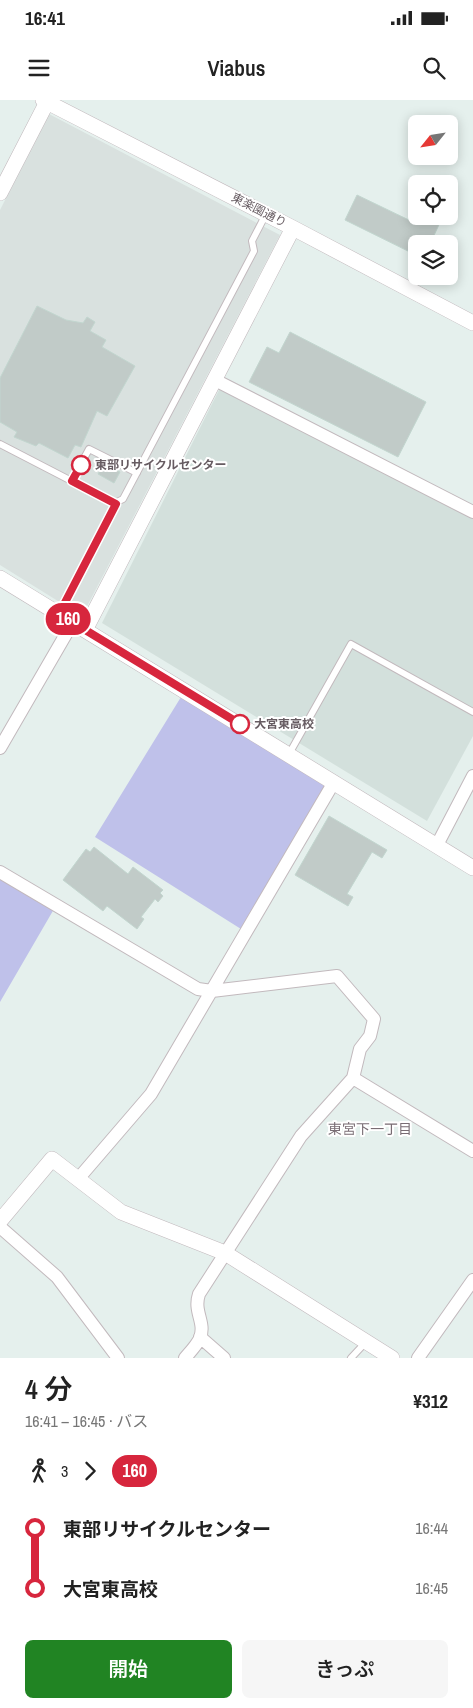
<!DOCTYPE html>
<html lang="ja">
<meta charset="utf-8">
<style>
body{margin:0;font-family:"Archivo Narrow","Noto Sans JP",sans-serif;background:#f6f6f6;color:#222;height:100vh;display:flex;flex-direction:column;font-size:19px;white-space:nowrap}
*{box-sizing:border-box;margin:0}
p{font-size:16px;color:#767676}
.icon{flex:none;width:28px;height:28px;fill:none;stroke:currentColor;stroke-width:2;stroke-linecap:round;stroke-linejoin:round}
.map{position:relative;height:1258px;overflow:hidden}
.details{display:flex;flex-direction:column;background:#fff;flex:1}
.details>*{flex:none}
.badge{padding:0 10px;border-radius:16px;font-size:18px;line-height:32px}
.needle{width:32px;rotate:240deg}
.fabs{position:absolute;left:408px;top:15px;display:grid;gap:10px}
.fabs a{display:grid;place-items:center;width:50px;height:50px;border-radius:8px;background:#fff;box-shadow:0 2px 12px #0003;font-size:25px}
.map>.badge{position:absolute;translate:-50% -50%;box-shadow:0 0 0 2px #fff}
.legs{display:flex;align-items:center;gap:8px;height:55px;padding:0 25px;font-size:16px}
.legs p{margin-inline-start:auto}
.headline{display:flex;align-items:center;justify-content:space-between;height:85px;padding:0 25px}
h1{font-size:28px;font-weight:600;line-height:38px}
.primary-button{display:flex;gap:10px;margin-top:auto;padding:10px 25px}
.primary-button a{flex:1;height:58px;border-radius:8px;background:#218423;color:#fff;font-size:20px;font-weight:600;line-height:58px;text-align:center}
.primary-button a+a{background:#f6f6f6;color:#222}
ul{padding:0 25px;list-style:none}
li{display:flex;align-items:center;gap:18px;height:60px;font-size:19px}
li i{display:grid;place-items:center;width:8px;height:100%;margin:0 6px;background:currentColor}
li i::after{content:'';width:12px;height:12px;margin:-6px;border:4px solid;border-radius:50%;background:#fff}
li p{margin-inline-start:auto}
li:first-child i{background:linear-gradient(#0000 50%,currentColor 0)}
li:last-child i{background:linear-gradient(currentColor 50%,#0000 0)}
.status{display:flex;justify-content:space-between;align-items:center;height:35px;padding:0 25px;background:#fff;direction:ltr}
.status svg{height:14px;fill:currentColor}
header{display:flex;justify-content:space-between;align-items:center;height:65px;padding:0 25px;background:#fff;font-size:22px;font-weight:600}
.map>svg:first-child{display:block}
.industrial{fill:#d9e1df}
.education{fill:#d3e0dc}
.green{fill:#bfc1ea}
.building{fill:#c1cbc8;stroke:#c2d6cf}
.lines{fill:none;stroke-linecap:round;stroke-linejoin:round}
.service-casing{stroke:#c2b9bd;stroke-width:8}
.minor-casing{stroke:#c2b9bd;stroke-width:14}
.tertiary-casing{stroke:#c2b9bd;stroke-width:16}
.service{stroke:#fff;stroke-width:6}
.minor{stroke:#fff;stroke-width:12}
.tertiary{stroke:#fff;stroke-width:15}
.line-1-casing{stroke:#fff;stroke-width:11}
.line-1{stroke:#d7263d;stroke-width:8}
.stop-1-dot{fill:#fff;stroke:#d7263d;stroke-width:2.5}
.labels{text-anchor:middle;stroke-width:4;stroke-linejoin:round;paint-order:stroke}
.street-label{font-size:12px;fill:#675c62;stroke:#fff}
.stop-label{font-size:12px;font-weight:bold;fill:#675c62;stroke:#fff;text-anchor:start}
.neighbourhood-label{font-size:14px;fill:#796d74;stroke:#fff}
</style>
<div class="status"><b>16:41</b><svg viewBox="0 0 49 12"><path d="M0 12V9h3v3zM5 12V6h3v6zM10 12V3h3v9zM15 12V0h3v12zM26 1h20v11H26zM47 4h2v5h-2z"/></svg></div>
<header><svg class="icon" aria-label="menu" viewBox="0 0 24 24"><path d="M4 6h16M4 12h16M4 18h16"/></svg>Viabus<svg class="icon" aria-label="search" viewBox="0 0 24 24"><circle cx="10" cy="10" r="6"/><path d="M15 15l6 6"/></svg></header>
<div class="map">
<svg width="473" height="1258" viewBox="0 0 473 1258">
<rect width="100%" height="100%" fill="#e5f0ed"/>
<path class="industrial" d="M49,14L280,135L82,516L0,465V110Z"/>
<path class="education" d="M221,286L473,416V636L427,721L102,523Z"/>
<path class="green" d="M181,597L325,686L241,829L95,737Z
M0,779L54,809L0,902Z"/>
<path class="building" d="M357,95L413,122L416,116H443L430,144H416V155L345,120Z
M37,206L66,220L83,223L87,217L95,222L90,231L106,240L102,247L135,266L107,316L97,311L81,347L75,345L68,358L39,343L36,346L14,337L17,332L0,322V278Z
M290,232L426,302L398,357L249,282L267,247L279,253Z
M104,363L120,372L114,383L98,374Z
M329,716L387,750L382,758L372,752L347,794L353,797L348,806L295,775Z
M94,747L128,774L133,767L163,790L160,793L163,796L158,802L155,799L152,803L141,817L144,819L137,829L107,806L103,811L63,780L86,749L90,752Z"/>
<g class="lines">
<defs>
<path id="service" d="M0,344L116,404
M72,381L89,349L137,373
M59,514L117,402L123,399L254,151L252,141L266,114
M289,654L351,544L473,612
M351,1258L365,1243"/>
<path id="minor" d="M215,280L473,412
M0,648L73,522
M437,745L473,676
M0,772L198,889L212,891L337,876L374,919L370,936L360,949L353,978
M78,1079L151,994L334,682
M0,1127L57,1177L118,1258
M200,1237L224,1258
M185,1258C190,1252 197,1245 200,1238C206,1222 193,1212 199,1194L301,1036L353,978L473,1051
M418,1258L473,1180"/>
<path id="tertiary" d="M43,0L293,128L473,223
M0,93L47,2
M0,478L473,768
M85,530L293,128
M0,1121L52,1059L121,1112L225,1153L392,1258"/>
</defs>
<use href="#service" class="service-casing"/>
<use href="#minor" class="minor-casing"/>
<use href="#tertiary" class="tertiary-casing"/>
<use href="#service" class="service"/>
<use href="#minor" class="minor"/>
<use href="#tertiary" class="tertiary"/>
</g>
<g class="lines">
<defs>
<path id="line-1" d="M81,365L72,381L116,404L59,514L240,624"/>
</defs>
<use href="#line-1" class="line-1-casing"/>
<use href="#line-1" class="line-1"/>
</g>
<g class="stop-1-dot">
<circle cx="81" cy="365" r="9"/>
<circle cx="240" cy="624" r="9"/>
</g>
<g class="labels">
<g class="street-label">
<text transform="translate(259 110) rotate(27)" y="4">東楽園通り</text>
</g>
<g class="stop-label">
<text x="95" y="369">東部リサイクルセンター</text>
<text x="254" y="628">大宮東高校</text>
</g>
<g class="neighbourhood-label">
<text x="370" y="1034">東宮下一丁目</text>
</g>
</g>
</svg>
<div class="fabs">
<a><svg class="needle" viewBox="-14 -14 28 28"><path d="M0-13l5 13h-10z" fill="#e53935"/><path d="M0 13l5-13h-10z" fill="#767676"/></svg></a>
<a><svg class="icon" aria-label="locate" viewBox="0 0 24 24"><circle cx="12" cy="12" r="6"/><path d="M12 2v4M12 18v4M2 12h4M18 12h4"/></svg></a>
<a><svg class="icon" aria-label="layers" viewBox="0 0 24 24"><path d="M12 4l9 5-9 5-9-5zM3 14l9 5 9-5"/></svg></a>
</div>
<b class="badge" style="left:68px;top:519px;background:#d7263d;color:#fff">160</b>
</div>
<section class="details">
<div class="headline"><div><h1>4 分</h1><p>16:41 – 16:45 · バス</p></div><b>¥312</b></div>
<div class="legs"><svg class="icon" aria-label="walk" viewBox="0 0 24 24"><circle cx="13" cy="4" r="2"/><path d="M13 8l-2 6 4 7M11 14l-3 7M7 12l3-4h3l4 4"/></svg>3<svg class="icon" aria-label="forward" viewBox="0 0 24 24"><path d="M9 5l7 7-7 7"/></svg><b class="badge" style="background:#d7263d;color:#fff">160</b></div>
<ul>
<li><i style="color:#d7263d"></i><b>東部リサイクルセンター</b><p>16:44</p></li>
<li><i style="color:#d7263d"></i><b>大宮東高校</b><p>16:45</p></li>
</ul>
<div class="primary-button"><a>開始</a><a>きっぷ</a></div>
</section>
